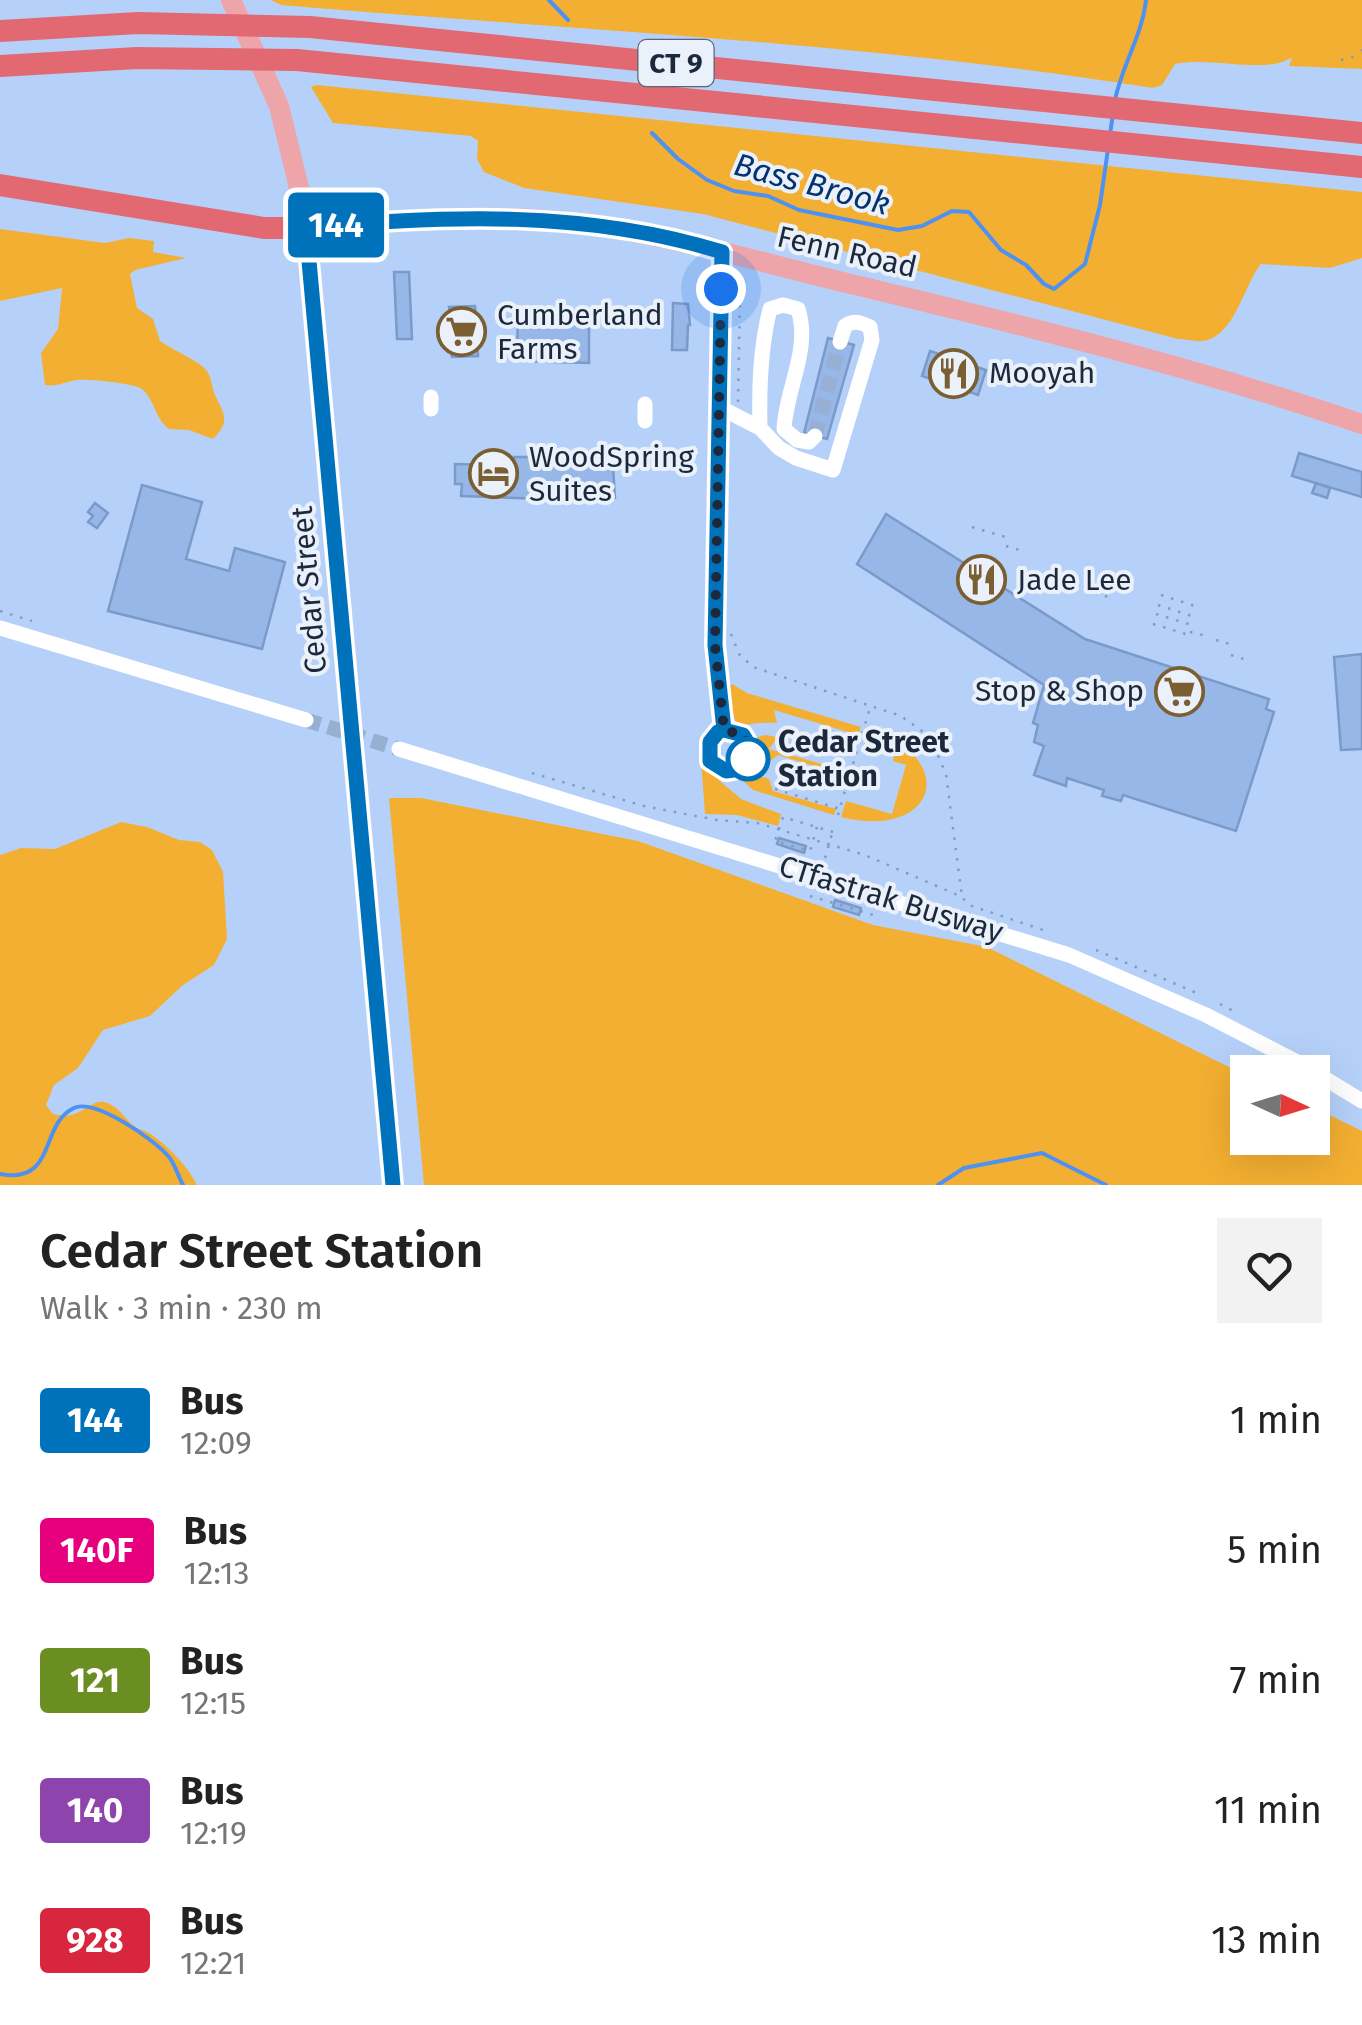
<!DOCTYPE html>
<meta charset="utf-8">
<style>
body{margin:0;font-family:"Fira Sans",sans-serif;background:#f2f2f2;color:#222;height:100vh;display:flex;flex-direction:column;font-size:38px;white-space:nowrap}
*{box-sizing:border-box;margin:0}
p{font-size:32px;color:#767676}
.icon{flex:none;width:55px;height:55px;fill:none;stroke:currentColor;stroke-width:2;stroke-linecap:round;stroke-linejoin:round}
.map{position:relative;height:1185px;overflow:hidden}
.drawer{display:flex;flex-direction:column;background:#fff;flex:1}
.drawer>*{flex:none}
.badge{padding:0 20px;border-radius:8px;font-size:35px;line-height:65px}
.needle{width:65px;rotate:94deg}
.tools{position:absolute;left:1230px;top:1055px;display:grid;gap:20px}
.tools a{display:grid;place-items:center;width:100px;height:100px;border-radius:0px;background:#fff;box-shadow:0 10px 40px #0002;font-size:50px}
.you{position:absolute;width:50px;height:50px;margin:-25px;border:8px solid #fff;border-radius:50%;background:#1a73e8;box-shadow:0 0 0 15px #1a73e833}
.map>.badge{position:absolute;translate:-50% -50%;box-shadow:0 0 0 5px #fff}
.round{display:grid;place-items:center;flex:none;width:105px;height:105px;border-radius:0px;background:#f2f2f2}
.overview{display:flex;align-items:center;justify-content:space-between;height:170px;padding:0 40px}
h1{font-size:48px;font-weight:600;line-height:75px}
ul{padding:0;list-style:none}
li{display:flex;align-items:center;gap:30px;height:130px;padding:0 40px}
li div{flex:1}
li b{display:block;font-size:38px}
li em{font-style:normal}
li .badge{min-width:110px;font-weight:700;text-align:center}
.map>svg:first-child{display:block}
.green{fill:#f3af31}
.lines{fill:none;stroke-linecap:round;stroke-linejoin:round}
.stream{stroke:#4d91f2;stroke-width:4}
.building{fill:#96b7e7;stroke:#7b9ac9;stroke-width:2.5}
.minor-tunnel{stroke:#97afd3;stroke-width:15;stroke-dasharray:15 8;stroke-linecap:butt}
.path{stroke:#859bbd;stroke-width:2.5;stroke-dasharray:2.5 8;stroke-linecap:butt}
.minor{stroke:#fff;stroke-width:15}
.major{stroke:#eea5aa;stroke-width:20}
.highway{stroke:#e26971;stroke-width:22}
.line-casing{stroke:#fff;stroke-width:22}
.line{stroke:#0072bc;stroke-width:15}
.walk{stroke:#1c293c;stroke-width:10;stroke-dasharray:0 18}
.stop-dot{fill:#fff;stroke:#0072bc;stroke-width:5}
.labels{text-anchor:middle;stroke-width:8;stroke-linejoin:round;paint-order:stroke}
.shield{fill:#eaf1fb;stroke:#5a6575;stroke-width:2.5}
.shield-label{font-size:28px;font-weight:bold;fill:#1c293c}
.street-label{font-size:30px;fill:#1c293c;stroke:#eaf1fb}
.poi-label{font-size:30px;fill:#1c293c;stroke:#eaf1fb;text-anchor:start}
.stop-label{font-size:30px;font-weight:bold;fill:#1c293c;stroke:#eaf1fb;text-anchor:start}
.water-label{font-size:32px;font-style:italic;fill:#05336f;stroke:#eaf1fb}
</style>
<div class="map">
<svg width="1362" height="1185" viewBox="0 0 1362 1185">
<rect width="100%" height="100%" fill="#b6d1f9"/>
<path class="green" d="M271,0H1362V69L1289,66L1292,57C1269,75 1210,56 1175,64L1162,85L1153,88C866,42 571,30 281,5Z
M317,85L1362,192V258L1330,268L1261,264C1244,284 1235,337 1203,341C1195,342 1186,339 1178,339L703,214L524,188L484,172L477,159L478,141L471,136L333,123L311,87Z
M0,229L105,243L129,238L154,241L153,252L186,258L135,270L130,274L137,308L153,319L160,341C173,350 190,357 202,366C212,373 211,386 215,395C224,414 231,421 213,439L189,430L169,429C155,419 155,400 142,389C133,383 88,379 77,380C64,382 58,387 45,385L41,353L58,329L62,288L0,301Z
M732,684L747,693L861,727L858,735L774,710L777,723C735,720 736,742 729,686Z
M868,730C961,757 937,841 841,817L846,801L892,814L906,765L893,761L896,746L875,740L870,752L862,750Z
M765,735L778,737L769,749L822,764L821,768L778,755L766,764L755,761V738Z
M701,760L707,770L741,799L781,814L778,826L737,815L705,814Z
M748,772L769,779L773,791L836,809L834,815L753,790L743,781Z
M389,798H421L638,841L873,925L987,947L1247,1076L1248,1138H1312L1313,1107L1362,1131V1185H424Z
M121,822L147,827L179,840L200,842L212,850L223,872L227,939L214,965L183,985L150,1016L103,1030L78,1068L54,1085L46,1105L53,1114C79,1122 90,1099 104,1102C118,1105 124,1118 134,1126C139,1130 144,1130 149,1133C166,1144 188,1166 197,1185H0V855L21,848L55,849Z"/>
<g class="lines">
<path class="stream" d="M549,0L568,20
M1115,100C1122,65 1142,36 1146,0
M652,133L678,159L707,180L734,191L768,196L799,210L898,230L922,226L952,211L969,212L1001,250L1026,265L1044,284L1054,289L1085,264L1100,205L1108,149
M1110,134L1113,114
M0,1174C57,1185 39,1124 74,1108C95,1098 155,1140 169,1157C175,1164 178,1176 183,1185
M938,1185L964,1168L1042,1153L1106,1185"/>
</g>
<path class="building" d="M394,272H409L412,339H397Z
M673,303L688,304L690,325H688L687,350H672Z
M475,306L478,356L452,357L451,352H448L446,313H450L449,307Z
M518,309L589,310V363L517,361Z
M828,338L854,345L827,439L804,433Z
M930,351L986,370L978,395L922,376Z
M1299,453L1362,472V497L1292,476Z
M514,457H537V464L613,467L615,498L573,497V500L461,496L462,484H455V464L497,465L514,463Z
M1316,483L1330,488L1327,498L1312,493Z
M142,485L202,502L186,559L229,571L235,548L285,562L262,649L108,611Z
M95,503L108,513L97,528L88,522L93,516L88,512Z
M886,514L1085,639L1269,699L1266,709L1274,712L1236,831L1123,795L1121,801L1102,796L1104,790L1067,778L1066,786L1034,775L1044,746L1034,742L1038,725L1033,723L1044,685L857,564Z
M1362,654V749L1341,750L1334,657Z
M779,838L806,846L804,853L777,844Z
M835,900L861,908L859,915L833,907Z"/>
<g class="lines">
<path class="minor-tunnel" d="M815,436L840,342
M306,720L399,749"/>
<path class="path" d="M1362,49V59
M1341,60L1360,55
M738,402L740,293
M972,527L1009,538
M1006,546L1023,551
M1061,574L1077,580
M1075,586L1114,599
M1161,595L1198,607
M1158,605L1195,617
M0,611L32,621
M1156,614L1192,625
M1153,624L1189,635
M1190,632L1207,636
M731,634L739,654L753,667L901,716L922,731L933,744L946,774L962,897
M1216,640L1233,645
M1231,655L1247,660
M824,766L881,783
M532,773L644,806L717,820L757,823L865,855L962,897L969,905L1046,931
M815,786L832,769
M775,789L840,809
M826,789L843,773
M844,794L870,708
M838,815L842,801
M817,827L810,851L775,841L783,817L833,832
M825,858L833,830
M810,896L880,917
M1096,950L1199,994
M1220,1004L1235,1012"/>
<path class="minor" d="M722,252L715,645L724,730
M645,404V421
M719,407L760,428L779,448L796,458L833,470L872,340L870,327C860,322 854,320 845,326L840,342
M431,409V397
M760,428C759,388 760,348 770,309L783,305L798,309C811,350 786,388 784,429L797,440L809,442L815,436
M0,628L306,720
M708 750a21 21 0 1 1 42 0a21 21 0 1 1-42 0Z
M399,749L1069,955L1206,1015L1301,1064L1362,1101"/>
<path class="major" d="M231,0L279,106L303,204L393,1185
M306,228C386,221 467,214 547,220C651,229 751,260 851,284C1022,325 1195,367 1362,424"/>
<path class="highway" d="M0,31L138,23L310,27L1362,133
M0,66L137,58L297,60L1362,167
M0,185L264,228H306"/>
</g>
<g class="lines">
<defs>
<path id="line" d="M393,1185L306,228C445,215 587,210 722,252L715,645L724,730L743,735C755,752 747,770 726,771L710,761V742L718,732"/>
</defs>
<use href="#line" class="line-casing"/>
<use href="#line" class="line"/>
<path class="walk" d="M721,289L715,645L724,730L743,735L749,746L748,759"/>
</g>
<defs>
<symbol id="supermarket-ring" viewBox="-11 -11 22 22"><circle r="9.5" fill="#eaf1fb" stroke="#7b5f32" stroke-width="1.5"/><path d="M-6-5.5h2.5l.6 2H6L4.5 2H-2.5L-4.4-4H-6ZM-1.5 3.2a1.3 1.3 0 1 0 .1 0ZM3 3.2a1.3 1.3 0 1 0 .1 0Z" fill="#7b5f32"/></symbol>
<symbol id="restaurant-ring" viewBox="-11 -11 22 22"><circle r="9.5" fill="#eaf1fb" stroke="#7b5f32" stroke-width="1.5"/><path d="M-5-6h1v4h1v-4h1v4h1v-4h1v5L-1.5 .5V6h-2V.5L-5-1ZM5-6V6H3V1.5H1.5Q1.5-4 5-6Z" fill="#7b5f32"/></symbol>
<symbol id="hotel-ring" viewBox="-11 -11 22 22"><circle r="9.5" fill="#eaf1fb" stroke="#7b5f32" stroke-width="1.5"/><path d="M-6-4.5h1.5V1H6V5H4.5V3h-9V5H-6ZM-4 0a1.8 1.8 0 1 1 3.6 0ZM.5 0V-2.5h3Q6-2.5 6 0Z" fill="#7b5f32"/></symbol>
</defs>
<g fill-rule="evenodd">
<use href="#supermarket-ring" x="434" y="304" width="55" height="55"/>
<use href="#restaurant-ring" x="926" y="346" width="55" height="55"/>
<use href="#hotel-ring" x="466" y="446" width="55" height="55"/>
<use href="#restaurant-ring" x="954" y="552" width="55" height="55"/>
<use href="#supermarket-ring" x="1152" y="664" width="55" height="55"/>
</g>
<circle class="stop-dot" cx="748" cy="759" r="20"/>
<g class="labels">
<rect class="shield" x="638.5" y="40" width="75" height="46" rx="8"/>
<g class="shield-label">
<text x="676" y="73">CT 9</text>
</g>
<g class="street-label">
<text transform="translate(847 252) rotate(13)" y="10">Fenn Road</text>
<text transform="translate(309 590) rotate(-95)" y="10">Cedar Street</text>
<text transform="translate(891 899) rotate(17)" y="10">CTfastrak Busway</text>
</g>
<g class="poi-label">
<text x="497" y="325">Cumberland<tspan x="497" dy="34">Farms</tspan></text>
<text x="989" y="383">Mooyah</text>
<text x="529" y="467">WoodSpring<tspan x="529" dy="34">Suites</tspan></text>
<text x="1017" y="590">Jade Lee</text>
<text x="1144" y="701" text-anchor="end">Stop &amp; Shop</text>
</g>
<g class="stop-label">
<text x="778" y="752">Cedar Street<tspan x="778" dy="34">Station</tspan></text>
</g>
<g class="water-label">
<text transform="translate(812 184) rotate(15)" y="11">Bass Brook</text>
</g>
</g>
</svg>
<div class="tools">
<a><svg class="needle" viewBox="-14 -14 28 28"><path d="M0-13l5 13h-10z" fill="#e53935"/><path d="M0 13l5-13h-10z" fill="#767676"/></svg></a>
</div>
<div class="you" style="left:721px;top:289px"></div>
<b class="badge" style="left:336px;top:225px;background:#0072bc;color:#fff">144</b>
</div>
<section class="drawer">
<div class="overview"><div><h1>Cedar Street Station</h1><p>Walk · 3 min · 230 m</p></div><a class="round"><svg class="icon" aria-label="heart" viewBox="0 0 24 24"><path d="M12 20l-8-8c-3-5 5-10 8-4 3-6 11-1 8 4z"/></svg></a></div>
<ul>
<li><span class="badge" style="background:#0072bc;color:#fff">144</span><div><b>Bus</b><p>12:09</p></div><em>1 min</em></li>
<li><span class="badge" style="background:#e6007e;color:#fff">140F</span><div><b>Bus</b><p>12:13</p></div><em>5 min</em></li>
<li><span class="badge" style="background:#6b8e23;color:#fff">121</span><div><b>Bus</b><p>12:15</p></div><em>7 min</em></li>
<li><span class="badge" style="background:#8e44ad;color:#fff">140</span><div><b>Bus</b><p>12:19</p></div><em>11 min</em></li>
<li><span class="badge" style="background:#d7263d;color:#fff">928</span><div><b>Bus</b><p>12:21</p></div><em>13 min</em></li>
</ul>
</section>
